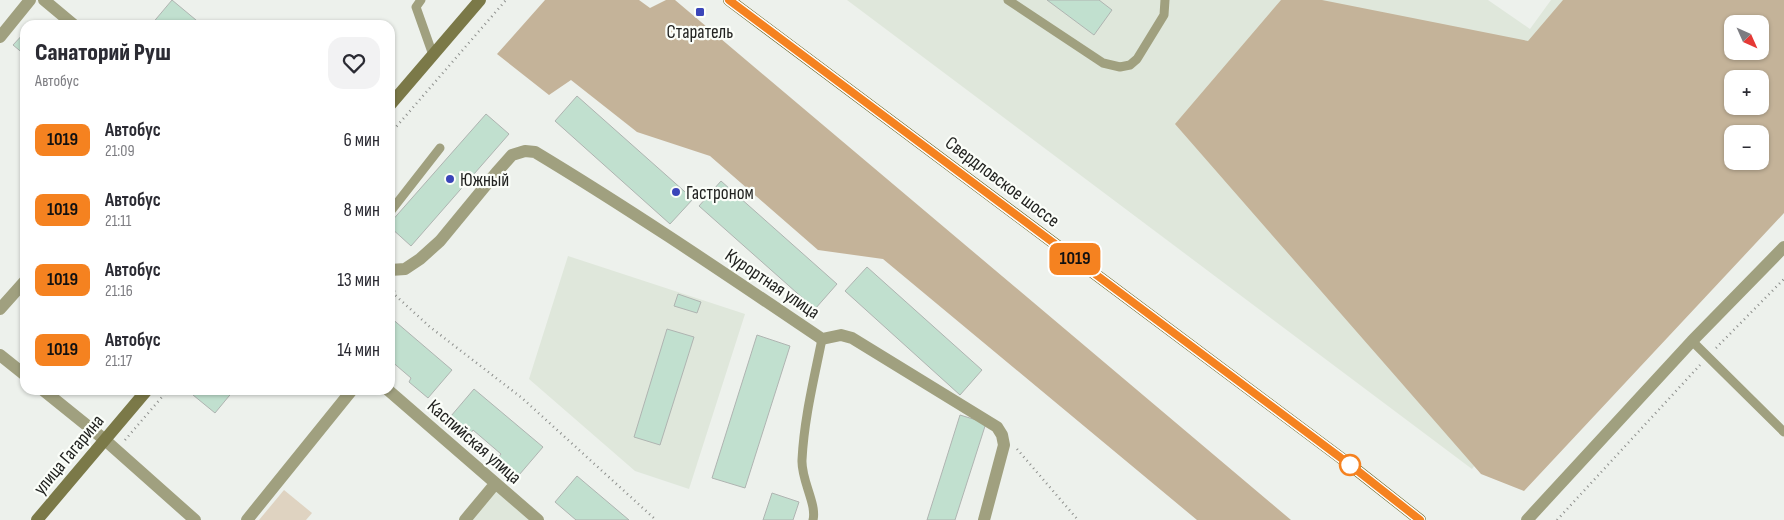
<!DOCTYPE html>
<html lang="ru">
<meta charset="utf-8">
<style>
body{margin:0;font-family:"Sofia Sans Condensed",sans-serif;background:#f2f2f3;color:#2b2b33;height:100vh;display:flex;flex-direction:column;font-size:19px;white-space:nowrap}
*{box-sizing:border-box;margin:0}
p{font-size:16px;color:#7c7c81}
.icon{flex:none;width:28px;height:28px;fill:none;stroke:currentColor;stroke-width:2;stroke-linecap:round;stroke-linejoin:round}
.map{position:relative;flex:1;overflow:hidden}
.sheet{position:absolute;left:20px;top:20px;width:375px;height:375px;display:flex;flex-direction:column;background:#fff;border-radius:15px;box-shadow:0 1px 4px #0004}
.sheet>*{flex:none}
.badge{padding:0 10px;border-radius:8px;font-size:18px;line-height:32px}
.needle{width:32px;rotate:135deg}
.controls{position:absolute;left:1724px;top:15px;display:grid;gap:10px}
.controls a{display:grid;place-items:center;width:45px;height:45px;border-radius:10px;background:#fff;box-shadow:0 1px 4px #0004;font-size:25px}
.map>.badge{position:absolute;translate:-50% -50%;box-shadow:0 0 0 2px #fff}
.round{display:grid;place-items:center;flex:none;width:52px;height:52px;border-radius:15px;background:#f2f2f3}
.summary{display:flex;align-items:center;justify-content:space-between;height:85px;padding:0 15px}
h1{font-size:24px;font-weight:800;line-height:38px}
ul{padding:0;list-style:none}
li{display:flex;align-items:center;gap:15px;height:70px;padding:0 15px}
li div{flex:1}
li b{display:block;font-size:19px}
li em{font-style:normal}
li .badge{min-width:55px;font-weight:700;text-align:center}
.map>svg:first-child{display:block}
.built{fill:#dfe7db;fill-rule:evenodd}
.green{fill:#dfd3c1}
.forest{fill:#c4b399;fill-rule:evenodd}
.building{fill:#c1e0cf;stroke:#afb4b1}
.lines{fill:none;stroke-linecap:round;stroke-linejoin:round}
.path{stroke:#8d8f8c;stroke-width:2.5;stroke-dasharray:1 4;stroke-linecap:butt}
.lane{stroke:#a0a07f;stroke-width:9}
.street{stroke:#a0a07f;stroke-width:12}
.secondary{stroke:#7b7948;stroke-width:12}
.primary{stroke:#615d1b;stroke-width:12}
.line-casing{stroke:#fff;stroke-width:11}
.line{stroke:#f58220;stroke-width:8}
.poi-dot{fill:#3a45b9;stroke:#fbfef9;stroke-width:2}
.stop-dot{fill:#fff;stroke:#f58220;stroke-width:2.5}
.labels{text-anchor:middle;stroke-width:4.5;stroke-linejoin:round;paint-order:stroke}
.poi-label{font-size:19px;fill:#222321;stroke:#fbfef9;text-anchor:start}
.street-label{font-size:19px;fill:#222321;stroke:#fbfef9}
</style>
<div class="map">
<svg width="1784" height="520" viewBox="0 0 1784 520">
<rect width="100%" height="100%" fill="#edf1ec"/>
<path class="built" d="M847,0H1488L1530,29L1551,0H1735L1784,40L1760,79H1732V106H1742L1472,469ZM1732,24H1760V51H1732Z
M568,256L745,314L689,489L635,471L529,379Z
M496,491L529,520H472Z"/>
<path class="green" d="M284,490L312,513L306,520H259Z"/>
<path class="forest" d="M545,0H639L650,8L666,0H675L1291,520H1197L883,259L818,250L710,156L637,132L571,80L549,95L497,54Z
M1281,0H1322L1528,41L1563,0H1784V213L1524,491L1481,474L1175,124ZM1732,24H1760V51H1732ZM1732,79H1760V106H1732ZM1732,134H1760V161H1732Z"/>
<path class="building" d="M172,0L202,25H151Z
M1047,0H1099L1112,10L1094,35Z
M25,32V55L13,45Z
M577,96L693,199L670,224L555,121Z
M486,114L509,134L411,246L390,227V223Z
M721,181L837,284L815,309L699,206Z
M867,267L982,370L960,395L845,291Z
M678,294L701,302L697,313L674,306Z
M390,317L452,370L428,398L409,382L411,378L390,360Z
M667,329L694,337L660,445L634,437Z
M757,335L790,346L745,488L712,478Z
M474,389L543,447L519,475L498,458L501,454L473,430L471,433L451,416Z
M197,390H234L215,413L193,395Z
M960,415L986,423L955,520H927Z
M577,476L629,520H576L555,502Z
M772,493L799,502L793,520H763Z"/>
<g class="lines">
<path class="path" d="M390,134L506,0
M392,281L395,295L430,327L522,398L656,520
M1716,348L1784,279
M125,440L168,390
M1017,449L1078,520
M1557,520L1700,365"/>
<path class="lane" d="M421,0L416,7L433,55
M1008,0L1103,63L1120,67L1130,65L1137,59L1164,15L1165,0
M390,212L440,148
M1692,341L1784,432
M813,520C817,504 801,480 802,460C804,419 814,379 822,339"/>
<path class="street" d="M44,0L74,25
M0,37L30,0
M390,270L405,269L420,259L440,241L496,173L512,155L525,151L535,152C633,211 727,275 822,339L841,335L852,338L997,427L1002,435L1004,445L984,520
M0,309L25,281
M0,355L25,375
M43,390L105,440L195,520
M388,390L538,520
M247,520L352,390
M465,520L495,484
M1527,520L1692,341L1784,247"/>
<path class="secondary" d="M390,105L480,0
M37,520L147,390"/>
<path class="primary" d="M729,0L1349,464L1420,520"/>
</g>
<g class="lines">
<defs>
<path id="line" d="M729,0L1349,464L1420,520"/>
</defs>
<use href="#line" class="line-casing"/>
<use href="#line" class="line"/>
</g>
<g class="poi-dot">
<rect x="695" y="7" width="10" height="10" rx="2.5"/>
<circle cx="450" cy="179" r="5"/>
<circle cx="676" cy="192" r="5"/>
</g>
<circle class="stop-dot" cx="1350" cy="465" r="10"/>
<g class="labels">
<g class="poi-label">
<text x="700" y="38" text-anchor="middle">Старатель</text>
<text x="460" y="186">Южный</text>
<text x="686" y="199">Гастроном</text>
</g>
<g class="street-label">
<text transform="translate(1003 181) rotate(37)" y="7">Свердловское шоссе</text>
<text transform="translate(773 283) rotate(34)" y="7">Курортная улица</text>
<text transform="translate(475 441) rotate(41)" y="7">Каспийская улица</text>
<text transform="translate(68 454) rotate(-50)" y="7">улица Гагарина</text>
</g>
</g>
</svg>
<div class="controls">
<a><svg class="needle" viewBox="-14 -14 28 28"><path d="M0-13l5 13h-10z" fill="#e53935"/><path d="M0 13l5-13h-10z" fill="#7c7c81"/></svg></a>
<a>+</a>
<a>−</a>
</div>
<b class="badge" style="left:1075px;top:259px;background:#f58220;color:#111">1019</b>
<section class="sheet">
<div class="summary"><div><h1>Санаторий Руш</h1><p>Автобус</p></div><a class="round"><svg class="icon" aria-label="heart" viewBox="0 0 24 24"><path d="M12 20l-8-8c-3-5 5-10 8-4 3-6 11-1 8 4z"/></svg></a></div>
<ul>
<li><span class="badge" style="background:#f58220;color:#111">1019</span><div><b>Автобус</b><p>21:09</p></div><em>6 мин</em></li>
<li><span class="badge" style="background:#f58220;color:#111">1019</span><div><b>Автобус</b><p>21:11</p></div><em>8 мин</em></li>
<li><span class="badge" style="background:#f58220;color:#111">1019</span><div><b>Автобус</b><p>21:16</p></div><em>13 мин</em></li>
<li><span class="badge" style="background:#f58220;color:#111">1019</span><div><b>Автобус</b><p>21:17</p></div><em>14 мин</em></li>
</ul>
</section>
</div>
